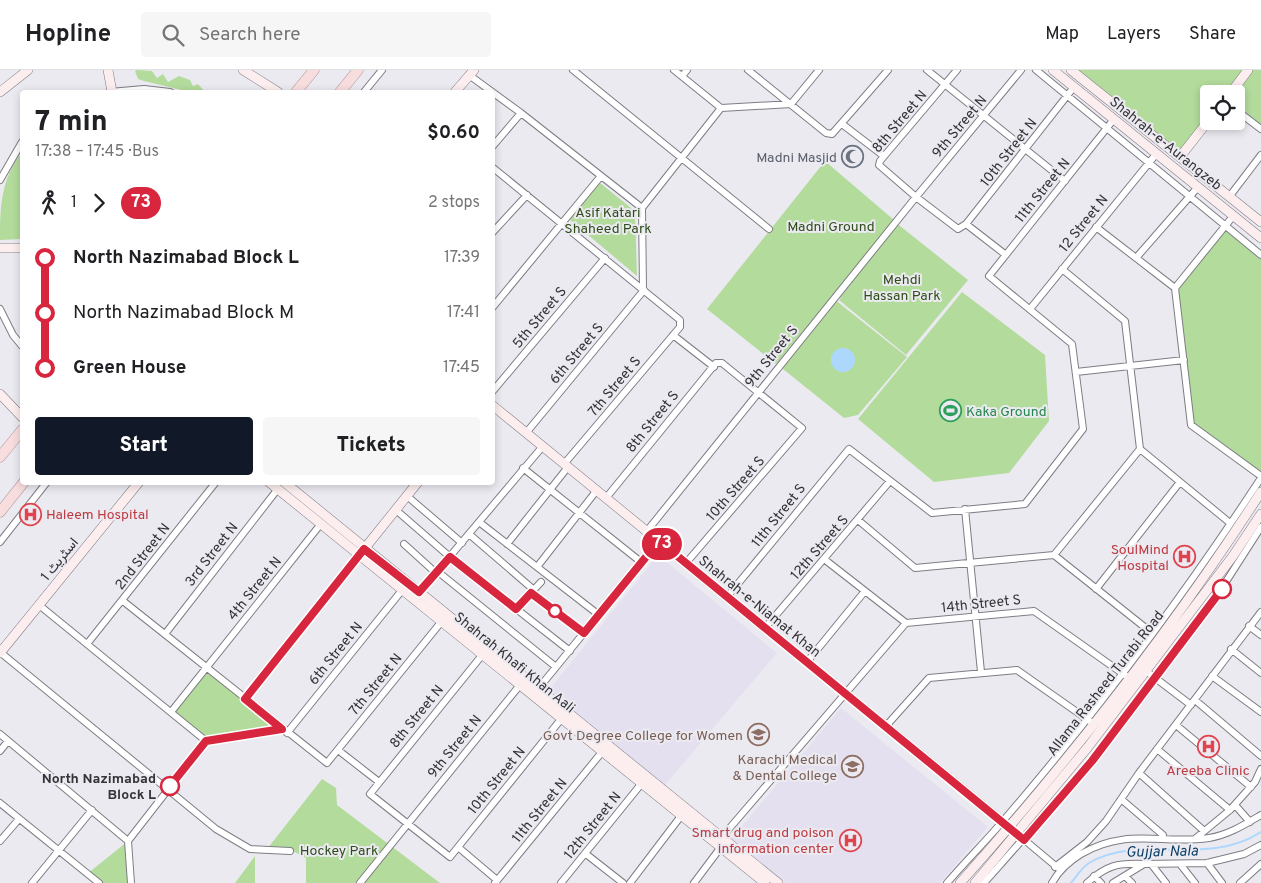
<!DOCTYPE html>
<meta charset="utf-8">
<style>
body{margin:0;font-family:Overpass,Vazirmatn,sans-serif;background:#f6f6f6;color:#202124;height:100vh;display:flex;flex-direction:column;font-size:19px;white-space:nowrap}
*{box-sizing:border-box;margin:0}
p{font-size:16px;color:#757577}
.icon{flex:none;width:28px;height:28px;fill:none;stroke:currentColor;stroke-width:2;stroke-linecap:round;stroke-linejoin:round}
.map{position:relative;flex:1;overflow:hidden}
.details{position:absolute;left:20px;top:20px;width:475px;height:395px;display:flex;flex-direction:column;background:#fff;border-radius:5px;box-shadow:0 2px 8px #0003}
.details>*{flex:none}
.badge{padding:0 10px;border-radius:16px;font-size:18px;line-height:32px}
.fabs{position:absolute;left:1200px;top:15px;display:grid;gap:10px}
.fabs a{display:grid;place-items:center;width:45px;height:45px;border-radius:5px;background:#fff;box-shadow:0 2px 8px #0003;font-size:25px}
.map>.badge{position:absolute;translate:-50% -50%;box-shadow:0 0 0 2px #fff}
.legs{display:flex;align-items:center;gap:8px;height:55px;padding:0 15px;font-size:16px}
.legs p{margin-inline-start:auto}
.head{display:flex;align-items:center;justify-content:space-between;height:85px;padding:0 15px}
h1{font-size:28px;font-weight:800;line-height:38px}
.button{display:flex;gap:10px;margin-top:auto;padding:10px 15px}
.button a{flex:1;height:58px;border-radius:5px;background:#111827;color:#fff;font-size:20px;font-weight:800;line-height:58px;text-align:center}
.button a+a{background:#f6f6f6;color:#202124}
ul{padding:0 15px;list-style:none}
li{display:flex;align-items:center;gap:18px;height:55px;font-size:19px}
li i{display:grid;place-items:center;width:8px;height:100%;margin:0 6px;background:currentColor}
li i::after{content:'';width:12px;height:12px;margin:-6px;border:4px solid;border-radius:50%;background:#fff}
li p{margin-inline-start:auto}
li:first-child i{background:linear-gradient(#0000 50%,currentColor 0)}
li:last-child i{background:linear-gradient(currentColor 50%,#0000 0)}
header{display:flex;align-items:center;gap:30px;box-sizing:border-box;height:70px;padding:0 25px;background:#fff;border-bottom:1px solid #e0e0e0}
header strong{font-size:24px}
nav{display:flex;gap:28px;margin-inline-start:auto;font-size:18px}
.search{width:350px;height:45px;background:#f6f6f6;display:flex;align-items:center;gap:12px;box-sizing:border-box;padding:0 18px;border-radius:5px;color:#757577;font-size:19px}
.map>svg:first-child{display:block}
.built{fill:#e4e0ef}
.green{fill:#b3dc9c}
.water{fill:#aed7fe}
.lines{fill:none;stroke-linecap:round;stroke-linejoin:round}
.stream{stroke:#aed7fe;stroke-width:2}
.street-casing{stroke:#7f7d84;stroke-width:8}
.secondary-casing{stroke:#7f7d84;stroke-width:10}
.primary-casing{stroke:#b19396;stroke-width:11}
.street{stroke:#fff;stroke-width:6}
.secondary{stroke:#fceeef;stroke-width:9}
.primary{stroke:#f8dddf;stroke-width:10}
.line-1-casing{stroke:#fff;stroke-width:11}
.line-1{stroke:#d7263d;stroke-width:8}
.stop-1-dot{fill:#fff;stroke:#d7263d;stroke-width:2.5}
.labels{text-anchor:middle;stroke-width:4;stroke-linejoin:round;paint-order:stroke}
.street-label{font-size:14px;fill:#343336;stroke:#eceaf1}
.worship-label{font-size:14px;fill:#5b616d;stroke:#eceaf1;text-anchor:end}
.park-label{font-size:14px;fill:#2e4d19;stroke:#eceaf1}
.leisure-label{font-size:14px;fill:#27864d;stroke:#eceaf1;text-anchor:start}
.health-label{font-size:14px;fill:#be3a42;stroke:#eceaf1;text-anchor:end}
.education-label{font-size:14px;fill:#785e54;stroke:#eceaf1;text-anchor:end}
.stop-label{font-size:14px;font-weight:bold;fill:#343336;stroke:#eceaf1;text-anchor:end}
.water-label{font-size:15px;font-style:italic;fill:#0c3f68;stroke:#eceaf1}
</style>
<header>
<strong>Hopline</strong>
<div class="search"><svg class="icon" aria-label="search" viewBox="0 0 24 24"><circle cx="10" cy="10" r="6"/><path d="M15 15l6 6"/></svg>Search here</div>
<nav><a>Map</a><a>Layers</a><a>Share</a></nav>
</header>
<div class="map">
<svg width="1261" height="813" viewBox="0 0 1261 813">
<rect width="100%" height="100%" fill="#eceaf1"/>
<path class="built" d="M658,485L777,583L664,716L548,621Z
M841,638L988,757L940,813H786L731,769Z"/>
<path class="green" d="M137,0L152,1L157,8L163,4L168,12L179,6L190,10L193,16L198,14L205,22H190L144,11L138,9L135,1Z
M1072,0H1261V59L1236,40V24H1209V49L1179,88Z
M22,82V169L0,170C0,136 1,109 22,82Z
M825,91L894,150L776,294L707,239Z
M600,113L635,141L637,206L569,149Z
M895,152L968,210L906,285L839,230L841,228L837,225Z
M1226,158L1261,185V402L1191,355L1175,218Z
M962,222L1045,285L1049,351L1009,403L934,412L858,349Z
M834,229L907,287L858,345L844,348L778,295Z
M206,598L282,659L206,671L171,642Z
M322,709L336,718L337,735L440,813H306V788L291,780L267,779Z
M128,771L131,813H99L87,804Z
M255,786V813H235Z"/>
<path class="water" d="M831 290a12 12 0 1 1 24 0a12 12 0 1 1-24 0Z"/>
<g class="lines">
<path class="stream" d="M1071,813C1076,807 1082,797 1089,793C1139,763 1205,798 1261,762"/>
<defs>
<path id="street" d="M573,0L769,159
M674,0L721,38
M748,0L826,63L832,64L888,0
M927,0L1065,111
M957,0L880,91L879,95L916,127L958,159L966,154L1074,17
M1036,0L1261,185
M469,5L521,43L642,138
M682,6L687,0
M110,22L144,19L170,22
M364,22L382,0
M1236,40L1261,59
M842,54L884,86
M492,77L521,43
M492,97L680,250V257L564,394
M0,110L22,72
M1229,127L1261,85
M1234,145L1175,218L1191,355L1261,406
M966,154L1006,185
M1096,157L1175,218
M492,163L527,125
M1136,188L1198,117
M643,219L642,138L721,38L791,34L819,0
M492,238L601,106
M0,239L13,265L22,276
M1030,239L1157,83
M673,265L714,297
M1076,302L1184,290
M492,322L605,188
M526,363L644,220
M1140,379L1230,453
M523,398L641,492
M407,426L462,473
M606,428L716,293H722L802,358L686,493
M965,439L981,602
M396,440L450,487L570,581
M858,450L915,498L1054,485L1140,379L1125,251L1062,199
M479,452L599,545
M647,461L916,127L1021,0
M469,464L534,520
M0,472L47,412
M404,474L436,503
M507,474L568,397
M1054,485L1152,563
M824,489L906,553
M537,497L597,420
M437,501L556,597
M1096,519L1180,412
M419,523L543,376
M531,523L584,563
M727,527L849,379L932,443L1025,434L1083,359L1072,274L989,206L1114,49
M123,531L327,693L442,551
M39,535L206,671
M516,539L541,512
M1249,556L1261,565
M765,558L890,411
M165,564L277,420
M87,574L216,412
M1231,579L1261,603
M0,582L216,759L250,779L290,781
M483,584L370,724L450,787L562,648
M807,592L865,521
M1146,601L1191,635
M1212,606L1261,642
M538,619L659,471
M245,629L359,485
M1195,630L1261,686
M171,642L320,455
M1176,655L1251,717
M886,656L929,608L1017,600L1094,654
M287,663L403,519
M0,664L128,771
M1157,679L1230,740
M338,680L379,712
M0,681L8,671
M1139,703L1203,760
M1121,729L1163,765L1162,768
M0,733L99,813
M1235,735L1250,752
M1009,757L1058,798
M722,767L906,553L1034,541L1129,608
M1196,768L1230,740L1255,712L1261,699
M0,771L19,749
M458,777L497,810
M586,784L623,813
M1207,793L1222,813
M1180,794L1195,813
M1152,795L1166,813
M1055,797L1087,772L1106,751L1139,703L1261,542
M1094,806L1101,813
M1126,807L1132,813
M32,813L92,740
M131,813L128,771L206,671L282,659
M360,813L520,615
M495,813L602,682
M561,813L642,713
M630,813L681,746
M694,813L721,777
M947,813C965,792 985,772 1003,751C1096,643 1183,527 1261,408
M984,813L1092,691L1211,535L1261,457
M1052,813C1059,800 1068,792 1081,784C1128,757 1161,775 1209,768C1228,765 1244,755 1261,745
M1087,813C1107,795 1117,793 1144,794
M1113,813L1144,794L1207,793L1244,784L1261,775
M1240,813L1261,794"/>
<path id="secondary" d="M108,0L112,22
M243,0L278,22
M1053,0L1261,168
M1071,0L1261,152
M0,22L28,0
M455,22L474,0
M1230,24L1248,0
M1180,87L1209,50
M0,178H22
M0,324L22,347
M492,335L1009,757
M269,412L765,813
M284,412L778,813
M361,483L418,412
M0,583L139,412
M960,813C1069,691 1172,560 1261,422
M975,813L1088,677L1233,486L1261,444"/>
<path id="primary" d="M296,22L314,0
M340,22L358,0
M0,387L22,360
M0,442L24,412"/>
</defs>
<use href="#street" class="street-casing"/>
<use href="#secondary" class="secondary-casing"/>
<use href="#primary" class="primary-casing"/>
<use href="#street" class="street"/>
<use href="#secondary" class="secondary"/>
<use href="#primary" class="primary"/>
</g>
<g class="lines">
<defs>
<path id="line-1" d="M170,716L206,671L282,659L245,629L364,479L419,522L450,487L516,539L531,523L584,563L659,471L1024,770L1092,691L1222,519"/>
</defs>
<use href="#line-1" class="line-1-casing"/>
<use href="#line-1" class="line-1"/>
</g>
<defs>
<symbol id="mosque-ring" viewBox="-11 -11 22 22"><circle r="9.5" fill="#eceaf1" stroke="#6b7280" stroke-width="1.5"/><path d="M3.5-4.9A6 6 0 1 0 3.5 4.9A5 5 0 1 1 3.5-4.9Z" fill="#6b7280"/></symbol>
<symbol id="stadium-ring" viewBox="-11 -11 22 22"><circle r="9.5" fill="#eceaf1" stroke="#2e9e5b" stroke-width="1.5"/><path d="M0-5a6.5 5 0 1 0 0 10a6.5 5 0 1 0 0-10ZM-3.5-1.8h7v3.6h-7Z" fill="#2e9e5b"/></symbol>
<symbol id="hospital-ring" viewBox="-11 -11 22 22"><circle r="9.5" fill="#eceaf1" stroke="#e0444e" stroke-width="1.5"/><path d="M-5-5h3v3.5h4V-5h3V5h-3V1.5h-4V5h-3Z" fill="#e0444e"/></symbol>
<symbol id="university-ring" viewBox="-11 -11 22 22"><circle r="9.5" fill="#eceaf1" stroke="#8d6e63" stroke-width="1.5"/><path d="M0-5L7-2L0 1L-7-2ZM-4 1L0 2.5L4 1V4Q0 6-4 4Z" fill="#8d6e63"/></symbol>
</defs>
<g fill-rule="evenodd">
<use href="#mosque-ring" x="840" y="74" width="25" height="25"/>
<use href="#stadium-ring" x="938" y="328" width="25" height="25"/>
<use href="#hospital-ring" x="18" y="432" width="25" height="25"/>
<use href="#hospital-ring" x="1172" y="474" width="25" height="25"/>
<use href="#university-ring" x="746" y="652" width="25" height="25"/>
<use href="#hospital-ring" x="1196" y="664" width="25" height="25"/>
<use href="#university-ring" x="840" y="684" width="25" height="25"/>
<use href="#hospital-ring" x="838" y="758" width="25" height="25"/>
</g>
<g class="stop-1-dot">
<circle cx="1222" cy="519" r="9"/>
<circle cx="555" cy="541" r="6"/>
<circle cx="170" cy="716" r="9"/>
</g>
<g class="labels">
<g class="street-label">
<text transform="translate(899 51) rotate(-50)" y="5">8th Street N</text>
<text transform="translate(959 56) rotate(-50)" y="5">9th Street N</text>
<text transform="translate(1166 73) rotate(39)" y="5">Shahrah-e-Aurangzeb</text>
<text transform="translate(1008 82) rotate(-52)" y="5">10th Street N</text>
<text transform="translate(1042 120) rotate(-51)" y="5">11th Street N</text>
<text transform="translate(1083 153) rotate(-51)" y="5">12 Street N</text>
<text transform="translate(539 247) rotate(-50)" y="5">5th Street S</text>
<text transform="translate(576 283) rotate(-50)" y="5">6th Street S</text>
<text transform="translate(771 286) rotate(-51)" y="5">9th Street S</text>
<text transform="translate(614 316) rotate(-50)" y="5">7th Street S</text>
<text transform="translate(652 351) rotate(-51)" y="5">8th Street S</text>
<text transform="translate(735 418) rotate(-49)" y="5">10th Street S</text>
<text transform="translate(778 445) rotate(-51)" y="5">11th Street S</text>
<text transform="translate(819 477) rotate(-49)" y="5">12th Street S</text>
<text transform="translate(211 484) rotate(-52)" y="5">3rd Street N</text>
<text transform="translate(142 486) rotate(-52)" y="5">2nd Street N</text>
<text transform="translate(59 489) rotate(-51)" y="5">اسٹریٹ 1</text>
<text transform="translate(254 518) rotate(-51)" y="5">4th Street N</text>
<text transform="translate(981 533) rotate(-6)" y="5">14th Street S</text>
<text transform="translate(760 536) rotate(39)" y="5">Shahrah-e-Niamat Khan</text>
<text transform="translate(335 583) rotate(-51)" y="5">6th Street N</text>
<text transform="translate(515 592) rotate(39)" y="5">Shahrah Khafi Khan Aali</text>
<text transform="translate(1105 613) rotate(-52)" y="5">Allama Rasheed Turabi Road</text>
<text transform="translate(375 614) rotate(-51)" y="5">7th Street N</text>
<text transform="translate(416 646) rotate(-51)" y="5">8th Street N</text>
<text transform="translate(454 676) rotate(-51)" y="5">9th Street N</text>
<text transform="translate(496 710) rotate(-51)" y="5">10th Street N</text>
<text transform="translate(539 740) rotate(-51)" y="5">11th Street N</text>
<text transform="translate(592 755) rotate(-51)" y="5">12th Street N</text>
</g>
<g class="worship-label">
<text x="837" y="92">Madni Masjid</text>
</g>
<g class="park-label">
<text x="608" y="147">Asif Katari<tspan x="608" dy="16">Shaheed Park</tspan></text>
<text x="831" y="161">Madni Ground</text>
<text x="902" y="214">Mehdi<tspan x="902" dy="16">Hassan Park</tspan></text>
<text x="339" y="785">Hockey Park</text>
</g>
<g class="leisure-label">
<text x="966" y="346">Kaka Ground</text>
</g>
<g class="health-label">
<text x="46" y="449" text-anchor="start">Haleem Hospital</text>
<text x="1169" y="484">SoulMind<tspan x="1169" dy="16">Hospital</tspan></text>
<text x="1208" y="705" text-anchor="middle">Areeba Clinic</text>
<text x="834" y="767">Smart drug and poison<tspan x="834" dy="16">information center</tspan></text>
</g>
<g class="education-label">
<text x="743" y="670">Govt Degree College for Women</text>
<text x="837" y="694">Karachi Medical<tspan x="837" dy="16">&amp; Dental College</tspan></text>
</g>
<g class="stop-label">
<text x="156" y="713">North Nazimabad<tspan x="156" dy="16">Block L</tspan></text>
</g>
<g class="water-label">
<text transform="translate(1162 781) rotate(-1)" y="5">Gujjar Nala</text>
</g>
</g>
</svg>
<div class="fabs">
<a><svg class="icon" aria-label="locate" viewBox="0 0 24 24"><circle cx="12" cy="12" r="6"/><path d="M12 2v4M12 18v4M2 12h4M18 12h4"/></svg></a>
</div>
<b class="badge" style="left:662px;top:474px;background:#d7263d;color:#fff">73</b>
<section class="details">
<div class="head"><div><h1>7 min</h1><p>17:38 – 17:45 · Bus</p></div><b>$0.60</b></div>
<div class="legs"><svg class="icon" aria-label="walk" viewBox="0 0 24 24"><circle cx="13" cy="4" r="2"/><path d="M13 8l-2 6 4 7M11 14l-3 7M7 12l3-4h3l4 4"/></svg>1<svg class="icon" aria-label="forward" viewBox="0 0 24 24"><path d="M9 5l7 7-7 7"/></svg><b class="badge" style="background:#d7263d;color:#fff">73</b><p>2 stops</p></div>
<ul>
<li><i style="color:#d7263d"></i><b>North Nazimabad Block L</b><p>17:39</p></li>
<li><i style="color:#d7263d"></i><span>North Nazimabad Block M</span><p>17:41</p></li>
<li><i style="color:#d7263d"></i><b>Green House</b><p>17:45</p></li>
</ul>
<div class="button"><a>Start</a><a>Tickets</a></div>
</section>
</div>
